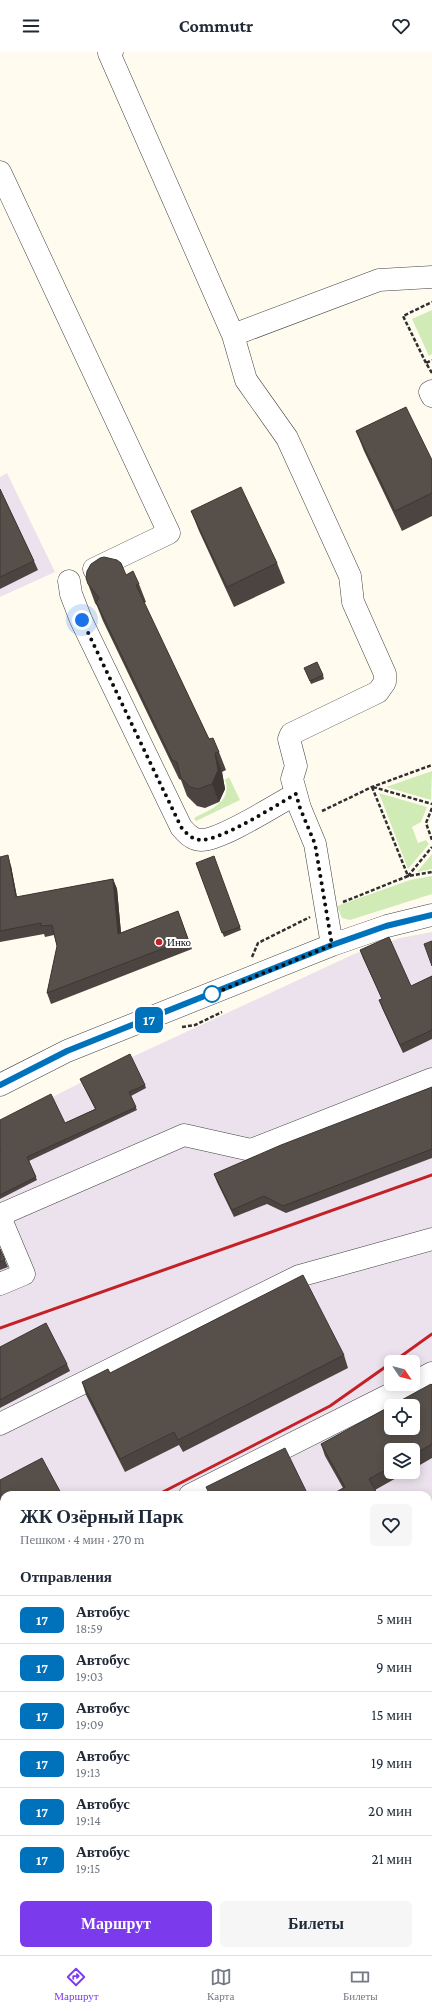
<!DOCTYPE html>
<html lang="ru">
<meta charset="utf-8">
<style>
body{margin:0;font-family:"Crimson Pro",serif;background:#f6f6f7;color:#1f2937;height:100vh;display:flex;flex-direction:column;font-size:15px;white-space:nowrap}
*{box-sizing:border-box;margin:0}
p{font-size:13px;color:#747a83}
.icon{flex:none;width:22px;height:22px;fill:none;stroke:currentColor;stroke-width:2;stroke-linecap:round;stroke-linejoin:round}
.map{position:relative;flex:1;overflow:hidden}
.drawer{position:absolute;left:0px;top:1439px;width:432px;height:464px;display:flex;flex-direction:column;background:#fff;border-radius:12px 12px 0 0;box-shadow:0 2px 10px #0003}
.drawer>*{flex:none}
.badge{padding:0 8px;border-radius:6px;font-size:14px;line-height:26px}
.needle{width:26px;rotate:125deg}
.fabs{position:absolute;left:384px;top:1303px;display:grid;gap:8px}
.fabs a{display:grid;place-items:center;width:36px;height:36px;border-radius:6px;background:#fff;box-shadow:0 2px 10px #0003;font-size:20px}
.you{position:absolute;width:20px;height:20px;margin:-10px;border:3px solid #fff;border-radius:50%;background:#1a73e8;box-shadow:0 0 0 6px #1a73e833}
.map>.badge{position:absolute;translate:-50% -50%;box-shadow:0 0 0 2px #fff}
h2{padding:0 20px;font-size:15px;line-height:36px}
.round{display:grid;place-items:center;flex:none;width:42px;height:42px;border-radius:6px;background:#f6f6f7}
.summary{display:flex;align-items:center;justify-content:space-between;height:68px;padding:0 20px}
h1{font-size:19px;font-weight:700;line-height:30px}
.action{display:flex;gap:8px;margin-top:auto;padding:8px 20px}
.action a{flex:1;height:46px;border-radius:6px;background:#7c3aed;color:#fff;font-size:16px;font-weight:700;line-height:46px;text-align:center}
.action a+a{background:#f6f6f7;color:#1f2937}
ul{padding:0;list-style:none}
li{display:flex;align-items:center;gap:12px;height:48px;padding:0 20px;border-top:1px solid #e0e1e3}
li div{flex:1}
li b{display:block;font-size:15px}
li em{font-style:normal}
li .badge{min-width:44px;font-weight:700;text-align:center}
header{display:flex;justify-content:space-between;align-items:center;height:52px;padding:0 20px;background:#fff;font-size:18px;font-weight:700}
.dock{display:flex;justify-content:space-around;align-items:center;height:56px;border-top:1px solid #e0e1e3;background:#fff;font-size:11px;color:#747a83}
.dock a{display:grid;justify-items:center;gap:2px}
.dock .selected{color:#7c3aed}
.map>svg:first-child{display:block}
.industrial{fill:#ece2ed;fill-rule:evenodd}
.green{fill:#d1ebb7}
.lines{fill:none;stroke-linecap:round;stroke-linejoin:round}
.minor-casing{stroke:#414141;stroke-width:23}
.path{stroke:#303030;stroke-width:2.5;stroke-dasharray:4 2;stroke-linecap:butt}
.minor{stroke:#fff;stroke-width:22}
.rail{stroke:#c32125;stroke-width:3}
.wall{fill:#4b4440}
.shaded-wall{fill:#3d3734}
.building{fill:#574f4a;stroke:#3d3734;fill-rule:evenodd}
.line-casing{stroke:#fff;stroke-width:9}
.line{stroke:#0072bc;stroke-width:6}
.walk{stroke:#0e0e0e;stroke-width:4;stroke-dasharray:0 7.2}
.poi-dot{fill:#c32125;stroke:#fff;stroke-width:1.5}
.stop-dot{fill:#fff;stroke:#0072bc;stroke-width:2}
.labels{text-anchor:middle;stroke-width:4;stroke-linejoin:round;paint-order:stroke}
.poi-label{font-size:11px;fill:#0e0e0e;stroke:#fff;text-anchor:start}
</style>
<header><svg class="icon" aria-label="menu" viewBox="0 0 24 24"><path d="M4 6h16M4 12h16M4 18h16"/></svg>Commutr<svg class="icon" aria-label="heart" viewBox="0 0 24 24"><path d="M12 20l-8-8c-3-5 5-10 8-4 3-6 11-1 8 4z"/></svg></header>
<div class="map">
<svg width="432" height="1903" viewBox="0 0 432 1903">
<rect width="100%" height="100%" fill="#fffcef"/>
<path class="industrial" d="M7,421L55,520L0,545V425Z
M432,880V1860L428,1861V1443H4V1863L0,1852V1072L117,1012L354,902L400,886ZM391,1310H413V1332H391ZM391,1354H413V1376H391ZM391,1398H413V1420H391Z
M196,1899H297L283,1903H197Z"/>
<path class="green" d="M432,258V302L429,304L412,267Z
M432,719L431,748L386,735Z
M229,725L240,748L196,769L194,766C209,758 233,750 225,728Z
M379,741L427,755L421,770L412,775L418,791L426,788L429,792L408,817Z
M432,802V817L417,820Z
M432,824V842L350,868L342,866L337,854L410,828Z"/>
<g class="lines">
<defs>
<path id="minor" d="M112,0L109,1L233,283L246,328L287,386L350,524L353,550L385,622V630L378,640L291,682L289,687L296,714L292,727L300,756L315,792L332,893
M0,120L169,481L94,517
M233,283L379,228L432,225
M432,339L430,340L432,344
M69,529L71,542L81,568L181,775C186,781 192,788 201,788C222,788 275,753 296,742
M0,1033L67,999L332,893L387,874L432,863
M0,1163L184,1083L251,1098L432,1027
M0,1165L24,1222L0,1232
M413,1331L432,1321
M0,1372L299,1224L432,1187
M190,1443L411,1332
M0,1677L4,1676
M0,1722L4,1729
M428,1766L432,1767"/>
</defs>
<use href="#minor" class="minor-casing"/>
<path class="path" d="M426,311L403,264L432,250
M432,321L426,311L432,308
M372,735L408,824L432,795
M373,735L432,752
M432,756L426,771L432,788
M322,759L372,735L432,713
M343,850L408,824L432,820
M252,905L258,891L310,865
M182,975L195,973L222,960"/>
<use href="#minor" class="minor"/>
<path class="rail" d="M0,1276L432,1123
M393,1310L432,1282
M157,1443L330,1354L391,1311
M0,1524L4,1522
M428,1572L432,1569"/>
</g>
<path class="wall" d="M356,379L432,408V464L402,479L364,399Z
M0,437L34,509L38,518L0,537Z
M191,459L277,511L285,531L234,555L199,479Z
M126,523L139,532L146,550L144,551L209,687L219,700L226,718L222,720L225,737L219,750L205,756L197,754L187,744L181,728L179,727L103,569L97,554L95,551L88,532Z
M306,620L323,623L324,627L311,632Z
M0,805L11,814L17,845L113,827L117,837L121,881L178,859L192,897L51,952L47,941L57,894L54,883L45,885L44,882L0,890Z
M196,811L240,875L241,878L224,885Z
M360,898L411,934L432,924V987L403,1001L382,956L379,948L382,947L363,906Z
M80,1027L145,1033L146,1036L131,1044L137,1058L29,1109L37,1128L0,1147V1099L1,1098L0,1097V1068L65,1071L95,1057Z
M432,1035V1106L286,1161L267,1152L234,1165L217,1130L214,1122Z
M0,1197L8,1215L0,1218Z
M0,1295L67,1312L70,1319L0,1356Z
M344,1303L348,1316L183,1400L179,1393L125,1420L86,1343L82,1330L110,1321Z
M432,1333V1406L413,1417V1398H391V1420H407L375,1438L343,1436L325,1404L321,1392Z
M0,1428L4,1443V1494L0,1496Z
M4,1554V1629L0,1631V1556Z
M432,1722V1750L428,1752V1724Z"/>
<path class="shaded-wall" d="M215,701L222,720L225,737L219,750L212,732Z
M8,803L11,814L19,856L16,845Z
M113,827L117,837L122,892L118,882Z
M432,1525V1540L428,1543V1528Z
M428,1681L432,1691V1692L428,1695Z"/>
<path class="building" d="M406,355L432,408V441L395,459L356,379Z
M241,435L277,511L227,535L191,459Z
M0,437L34,509L0,525Z
M104,505L117,508L121,511L126,523L133,519L139,532L136,533L209,687L213,686L219,700L215,701L218,718L212,732L198,737L190,735L181,726L177,710L172,708L96,550L99,546L88,532L86,526L87,519L91,512L100,506Z
M317,610L323,623L310,629L304,616Z
M8,803L16,845L113,827L118,882L178,859L188,887L47,941L57,894L52,873L41,874V871L0,879V805Z
M214,804L240,875L222,881L196,811Z
M389,885L411,934L432,924V978L400,993L379,948L382,947L360,898Z
M432,889V914L424,892Z
M130,1002L145,1033L129,1040L136,1055L27,1105L36,1125L0,1143V1099L1,1098L0,1096V1068L51,1042L65,1071L96,1057L80,1027Z
M432,1035V1097L283,1154L264,1144L232,1158L214,1122L281,1093Z
M0,1197L5,1208L0,1210Z
M303,1223L344,1303L178,1388L174,1380L120,1407L82,1330L108,1317L110,1321Z
M46,1271L67,1312L0,1348V1295Z
M431,1332L432,1333V1392L413,1403V1398H391V1415L369,1427L378,1443H331L345,1435L321,1392ZM391,1354H413V1376H391Z
M285,1396L308,1443H210L206,1435Z
M42,1406L62,1443H4V1479L0,1481V1428Z
M432,1467V1525L428,1528V1469H431Z
M4,1554V1614L0,1616V1556Z
M432,1722V1741L428,1743V1724Z"/>
<g class="lines">
<defs>
<path id="line" d="M0,1033L67,999L332,893L386,874L432,863"/>
</defs>
<use href="#line" class="line-casing"/>
<use href="#line" class="line"/>
<path class="walk" d="M82,568L181,775C186,781 192,788 201,788C222,788 275,754 296,742L300,756L315,792L332,893L210,943L212,942"/>
</g>
<circle class="poi-dot" cx="159" cy="890" r="4"/>
<circle class="stop-dot" cx="212" cy="942" r="8"/>
<g class="labels">
<g class="poi-label">
<text x="167" y="894">Инко</text>
</g>
</g>
</svg>
<div class="fabs">
<a><svg class="needle" viewBox="-14 -14 28 28"><path d="M0-13l5 13h-10z" fill="#e53935"/><path d="M0 13l5-13h-10z" fill="#747a83"/></svg></a>
<a><svg class="icon" aria-label="locate" viewBox="0 0 24 24"><circle cx="12" cy="12" r="6"/><path d="M12 2v4M12 18v4M2 12h4M18 12h4"/></svg></a>
<a><svg class="icon" aria-label="layers" viewBox="0 0 24 24"><path d="M12 4l9 5-9 5-9-5zM3 14l9 5 9-5"/></svg></a>
</div>
<div class="you" style="left:82px;top:568px"></div>
<b class="badge" style="left:149px;top:968px;background:#0072bc;color:#fff">17</b>
<section class="drawer">
<div class="summary"><div><h1>ЖК Озёрный Парк</h1><p>Пешком · 4 мин · 270 m</p></div><a class="round"><svg class="icon" aria-label="heart" viewBox="0 0 24 24"><path d="M12 20l-8-8c-3-5 5-10 8-4 3-6 11-1 8 4z"/></svg></a></div>
<h2>Отправления</h2>
<ul>
<li><span class="badge" style="background:#0072bc;color:#fff">17</span><div><b>Автобус</b><p>18:59</p></div><em>5 мин</em></li>
<li><span class="badge" style="background:#0072bc;color:#fff">17</span><div><b>Автобус</b><p>19:03</p></div><em>9 мин</em></li>
<li><span class="badge" style="background:#0072bc;color:#fff">17</span><div><b>Автобус</b><p>19:09</p></div><em>15 мин</em></li>
<li><span class="badge" style="background:#0072bc;color:#fff">17</span><div><b>Автобус</b><p>19:13</p></div><em>19 мин</em></li>
<li><span class="badge" style="background:#0072bc;color:#fff">17</span><div><b>Автобус</b><p>19:14</p></div><em>20 мин</em></li>
<li><span class="badge" style="background:#0072bc;color:#fff">17</span><div><b>Автобус</b><p>19:15</p></div><em>21 мин</em></li>
</ul>
<div class="action"><a>Маршрут</a><a>Билеты</a></div>
</section>
</div>
<nav class="dock">
<a class="selected"><svg class="icon" aria-label="directions" viewBox="0 0 24 24"><path d="M12 3l9 9-9 9-9-9zM9 14v-3h6M13 9l2 2-2 2"/></svg>Маршрут</a>
<a><svg class="icon" aria-label="map" viewBox="0 0 24 24"><path d="M3 6l6-2 6 2 6-2v14l-6 2-6-2-6 2zM9 4v14M15 6v14"/></svg>Карта</a>
<a><svg class="icon" aria-label="tickets" viewBox="0 0 24 24"><path d="M3 7h18v10H3zM15 7v10"/></svg>Билеты</a>
</nav>
